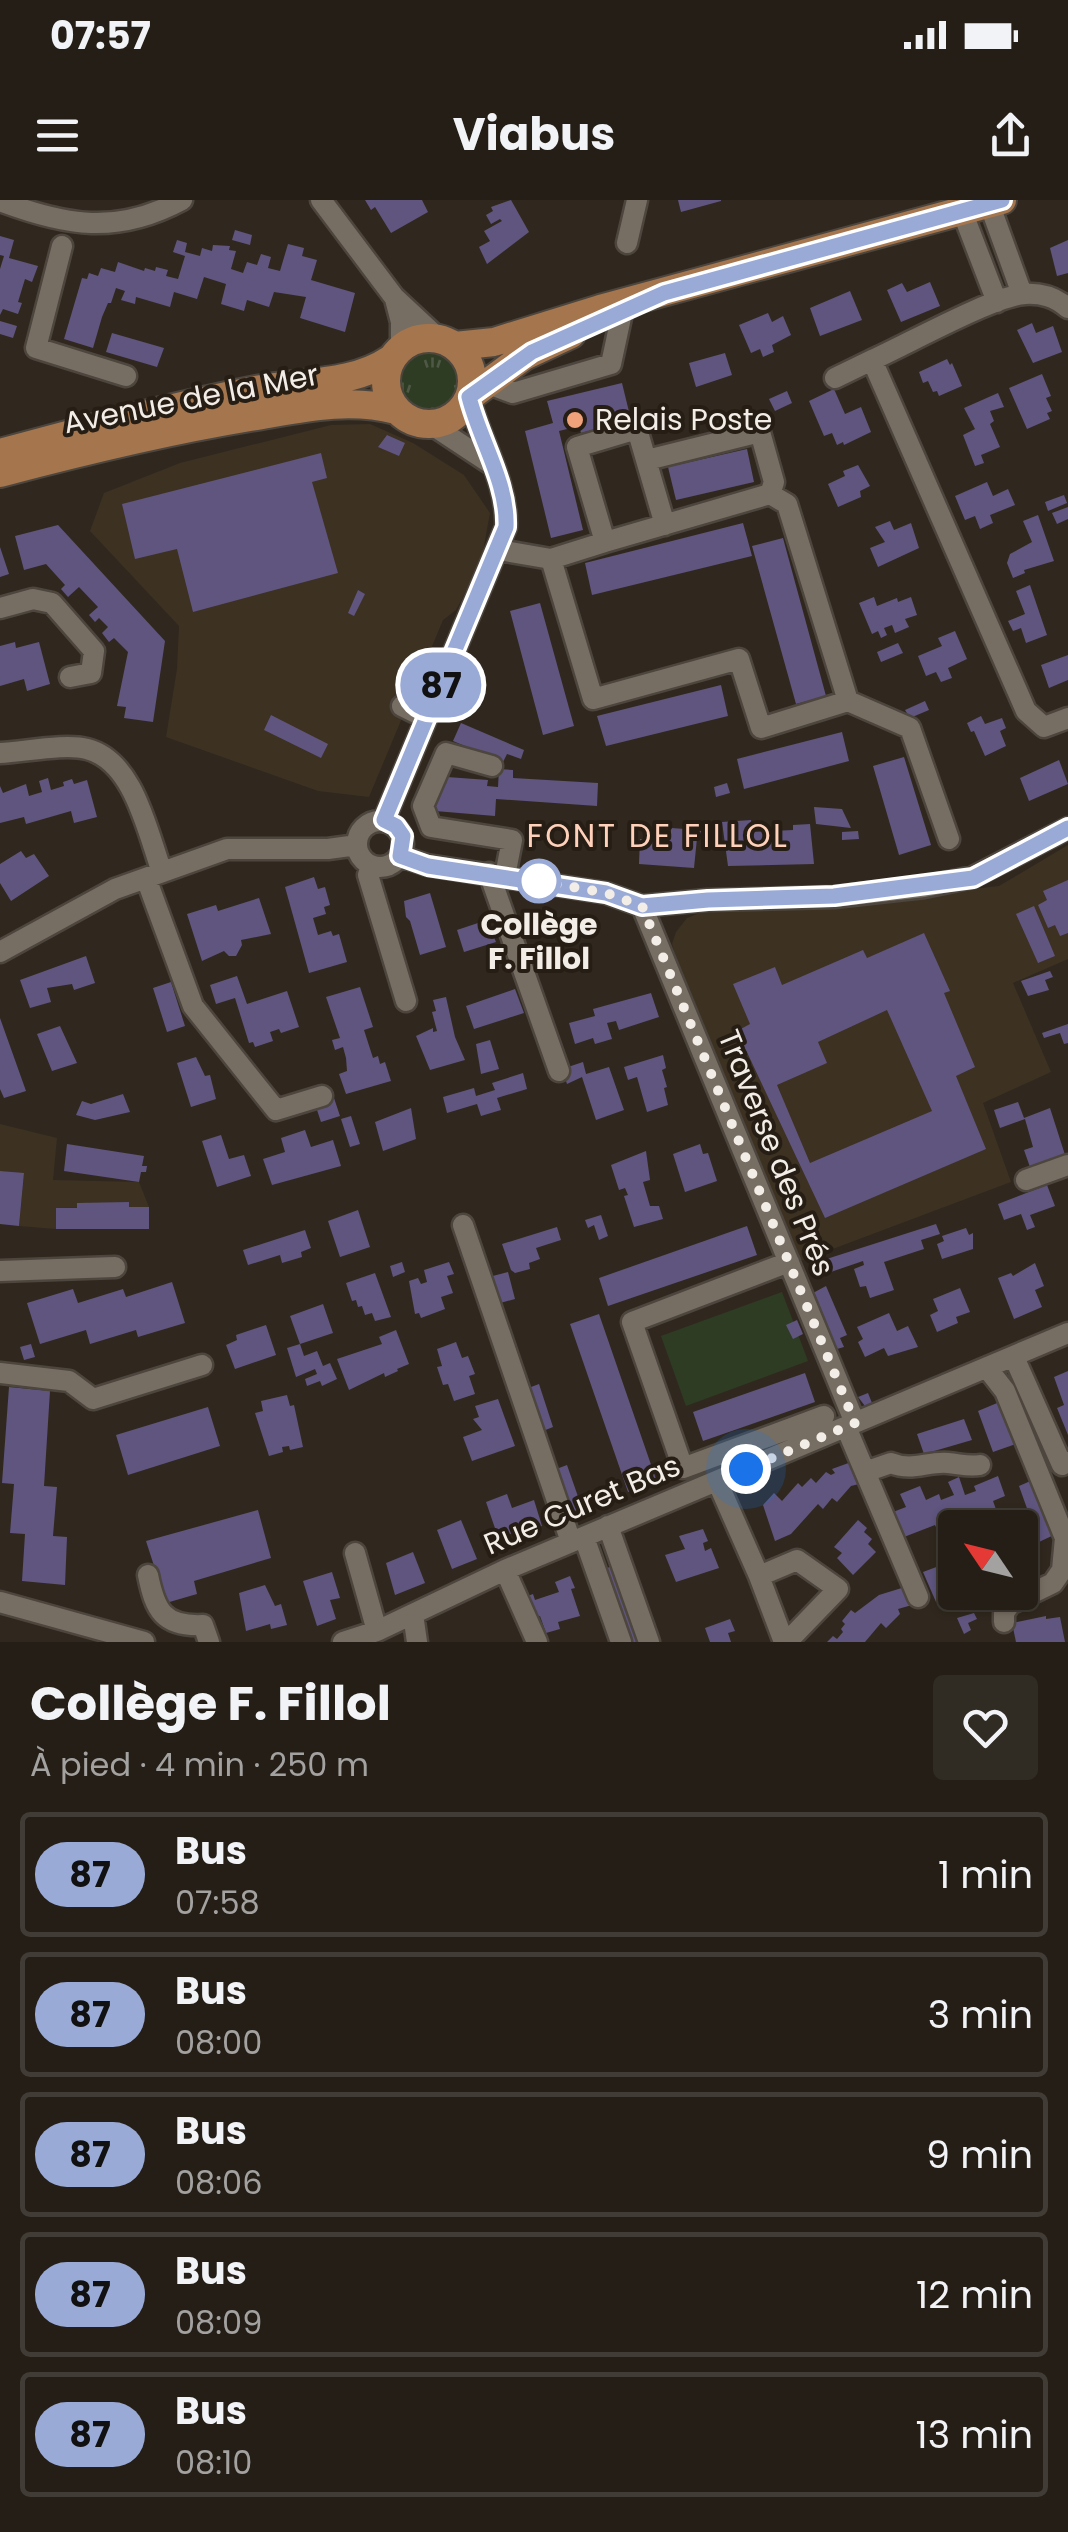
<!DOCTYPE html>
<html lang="fr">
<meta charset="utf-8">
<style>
body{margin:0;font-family:Poppins,sans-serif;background:#302b23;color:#f1f3f6;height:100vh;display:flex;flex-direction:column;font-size:38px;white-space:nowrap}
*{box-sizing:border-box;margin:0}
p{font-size:32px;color:#a3a2a1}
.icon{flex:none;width:55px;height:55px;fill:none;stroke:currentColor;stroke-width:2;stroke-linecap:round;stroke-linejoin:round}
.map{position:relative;height:1442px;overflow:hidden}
.drawer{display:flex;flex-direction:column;background:#241e16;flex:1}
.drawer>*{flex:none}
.badge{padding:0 20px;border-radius:32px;font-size:35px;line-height:65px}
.needle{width:65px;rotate:305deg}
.tools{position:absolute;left:938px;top:1310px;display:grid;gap:20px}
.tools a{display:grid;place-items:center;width:100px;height:100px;border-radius:10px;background:#241e16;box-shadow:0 2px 8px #0004,0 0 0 2px #413c35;font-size:50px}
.you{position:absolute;width:50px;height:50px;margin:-25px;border:8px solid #fff;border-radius:50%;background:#1a73e8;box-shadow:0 0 0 15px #1a73e833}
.map>.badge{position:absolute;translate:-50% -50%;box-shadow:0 0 0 5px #fff}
.round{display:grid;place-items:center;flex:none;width:105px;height:105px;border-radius:10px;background:#302b23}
.head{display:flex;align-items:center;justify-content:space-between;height:170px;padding:0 30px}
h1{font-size:48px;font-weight:700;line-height:75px}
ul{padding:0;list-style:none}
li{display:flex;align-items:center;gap:30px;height:125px;margin:0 20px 15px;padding:0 10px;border:5px solid #413c35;border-radius:10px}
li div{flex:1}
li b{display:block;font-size:38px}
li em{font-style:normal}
li .badge{min-width:110px;font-weight:700;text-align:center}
.status{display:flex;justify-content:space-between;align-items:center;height:70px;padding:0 50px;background:#241e16;direction:ltr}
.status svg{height:28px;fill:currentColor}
header{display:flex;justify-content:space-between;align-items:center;height:130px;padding:0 30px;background:#241e16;font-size:45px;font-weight:700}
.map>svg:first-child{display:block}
.built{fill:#3d3122}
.grass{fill:url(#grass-tufts)}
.green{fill:#2f3c24}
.building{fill:#5f557f;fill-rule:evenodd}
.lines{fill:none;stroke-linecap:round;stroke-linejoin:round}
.minor-casing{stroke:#4d463e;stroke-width:25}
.major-casing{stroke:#4d463e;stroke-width:32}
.minor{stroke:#776e63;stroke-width:20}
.major{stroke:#a5764d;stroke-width:28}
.line-casing{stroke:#fff;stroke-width:22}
.line{stroke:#9aaad7;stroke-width:15}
.walk{stroke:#f3ede7;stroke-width:10;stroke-dasharray:0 18}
.poi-dot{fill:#f0a27a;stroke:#261e15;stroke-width:4}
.stop-dot{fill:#fff;stroke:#9aaad7;stroke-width:5}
.labels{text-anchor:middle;stroke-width:8;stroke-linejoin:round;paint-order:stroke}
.street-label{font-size:30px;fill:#f3ede7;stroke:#261e15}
.poi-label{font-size:30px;fill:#f3ede7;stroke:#261e15;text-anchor:start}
.stop-label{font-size:30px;font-weight:bold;fill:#f3ede7;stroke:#261e15}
.neighbourhood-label{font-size:32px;letter-spacing:2.5px;fill:#ffd1bb;stroke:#261e15}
</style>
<div class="status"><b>07:57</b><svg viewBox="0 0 49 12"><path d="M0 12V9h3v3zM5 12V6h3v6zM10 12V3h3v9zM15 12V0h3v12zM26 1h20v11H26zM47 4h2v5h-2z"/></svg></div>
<header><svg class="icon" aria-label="menu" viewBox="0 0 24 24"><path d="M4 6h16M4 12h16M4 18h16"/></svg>Viabus<svg class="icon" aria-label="share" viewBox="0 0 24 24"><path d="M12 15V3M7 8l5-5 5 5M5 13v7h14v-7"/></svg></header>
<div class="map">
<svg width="1068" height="1442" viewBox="0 0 1068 1442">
<defs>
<pattern id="grass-tufts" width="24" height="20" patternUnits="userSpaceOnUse" patternTransform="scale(2.5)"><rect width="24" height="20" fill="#2f3c24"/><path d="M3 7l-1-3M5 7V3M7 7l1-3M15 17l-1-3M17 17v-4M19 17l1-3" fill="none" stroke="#4e5844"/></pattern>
</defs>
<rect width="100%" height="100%" fill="#30281e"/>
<path class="built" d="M370,224L413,243L464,275L490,313L481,362L456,410L443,420L369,597L318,591L166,537L177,469L179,426L90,331L104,293L180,263L331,225Z
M1068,645V759L1013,783L1051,872L983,903L1011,982L798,1062L681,775L672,744L676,732L687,718L702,712L852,703L999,686Z
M0,924L57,938L53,980L139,982L149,1007L57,1008L56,1029L19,1026L24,974L0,971Z"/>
<path class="grass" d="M386 182a43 43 0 1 1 86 0a43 43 0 1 1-86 0Z"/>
<path class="green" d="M782,1092L808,1161L686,1206L661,1136Z"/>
<path class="building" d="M365,0H422L428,12L391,33L375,7L371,10Z
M511,0L529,32L487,64L479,47L490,41L484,31L502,21L500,19L491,24L486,15L493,11L491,7Z
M678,0H721V1L681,12Z
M235,30L252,35L250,45L232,40Z
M0,36L14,40L9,58L38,66L32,82L25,79L18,102L22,103L18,114L3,109L0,115V69L4,56L0,55Z
M177,40L187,43L185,52L200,56L202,48L212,51L213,45L230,46L229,50L236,51L231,69L243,73L247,62L257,65L261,54L271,57L268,68L280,71L288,44L304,48L302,56L317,60L311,80L355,93L345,132L300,118L306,97L274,92L269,107L247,100L244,111L221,104L226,84L204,77L197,99L174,92L170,107L136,97L135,104L121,100L125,91L116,88L111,103H108L102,117L93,148L64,139L82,78L87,79L89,73L98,76L101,68L115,72L118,62L144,71L145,68L155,71L156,67L168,70L166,76L178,79L185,56L173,52Z
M1068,40V73L1057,76L1050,48Z
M930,82L940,106L901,122L887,90L902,83L907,92Z
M850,91L862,120L820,136L810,108Z
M768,113L772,122L783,116L791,135L772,145L774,152L763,157L760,149L751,153L739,125Z
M0,121L17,126L13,138L0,134Z
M1032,123L1036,133L1053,126L1062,152L1033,163L1017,130Z
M112,133L164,148L157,167L106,152Z
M725,153L732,175L696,187L689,163Z
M947,159L950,165L952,163L962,186L939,196L937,191L933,192L928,181L923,183L919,172Z
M1042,174L1051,196L1046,198L1052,211L1047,213L1050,219L1027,229L1009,188Z
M622,183L631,220L581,233L579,226L559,231L583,330L551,338L525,231L553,223L547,201Z
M834,189L845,214L861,207L871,232L844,245L843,242L837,245L832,233L824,236L809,201Z
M787,191L792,203L775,211L769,199Z
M998,193L1004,207L990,211L994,221L990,224L1000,247L981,255L984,263L975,266L963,235L975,229L964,208Z
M387,235L405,243L399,256L378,247Z
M747,249L754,282L676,300L668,267Z
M321,253L327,278L312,282L338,373L193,412L177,349L135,359L122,304Z
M858,265L870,286L860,291L861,297L838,307L828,284L845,276L843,271Z
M987,282L993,296L1008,289L1015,305L990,315L993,323L980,329L975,316L965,320L955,296Z
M1064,295L1067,303L1048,311L1045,302Z
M1068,307V319L1057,324L1052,313Z
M1038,315L1054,361L1024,370L1025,373L1013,378L1007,363L1010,354L1032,342L1023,321Z
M890,321L894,330L911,323L919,348L878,367L870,348L885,342L875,327Z
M743,323L752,356L592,395L585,363Z
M58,325L165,441L153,522L124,518L126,507L117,506L128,452L114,438L109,442L102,433L108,427L99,418L95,422L89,415L98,407L79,387L68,397L61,389L65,385L46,364L24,370L15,336Z
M783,338L826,496L796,504L752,346Z
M0,347L9,374L0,377Z
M1030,385L1047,435L1026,443L1021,428L1013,431L1008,421L1025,414L1016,391Z
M358,390L365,394L354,416L348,413Z
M874,397L877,406L897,398L898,402L911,397L917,415L905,419L909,427L895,433L892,425L884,428L887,435L881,438L878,431L872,434L859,403Z
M540,403L574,526L543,535L510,411Z
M955,431L967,459L948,468L952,478L941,482L936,472L926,476L918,456L942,446L938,438Z
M15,442L16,448L39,442L50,484L27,491L24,479L0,486V446Z
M898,443L903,453L881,462L877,452Z
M1068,455V480L1049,488L1041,465Z
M721,485L728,516L606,546L597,516Z
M925,501L929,510L910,518L905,510Z
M271,515L328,544L321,558L264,530Z
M981,516L985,524L1002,518L1006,528L1000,531L1006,546L985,556L974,531L971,532L967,523Z
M461,523L524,550L521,559L507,554L503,562L453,541Z
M842,532L849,561L744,589L737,559Z
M904,557L931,645L899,655L873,566Z
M1059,560L1068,584L1029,601L1020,578Z
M499,569L513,570V578L598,583L597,606L496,599L495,616L435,611L436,583L446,584L447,577L488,580L487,586L498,587Z
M48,578L51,590L64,586L63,582L72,579L74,584L87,580L97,617L74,623L71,611L26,624L24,617L0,623V586L3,593L26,584L29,596L42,592L39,581Z
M727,583L730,593L716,597L714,587Z
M814,607L842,609L851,628L816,624Z
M751,620L752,632L793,630V625L810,624L814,664L728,666L722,622Z
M671,628L685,629L684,636L691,637L692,631H701V638H697L694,668L639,664L640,639L650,640L652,634L671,636Z
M858,631L859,639L842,640V632Z
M21,651L26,658L34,654L49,676L11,701L0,683V664Z
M314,677L318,689L325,687L330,705L324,707L326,714L313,718L318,735L331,731L333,736L339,734L347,762L309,773L285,687Z
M1068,680V733L1060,736L1055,725L1048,728L1038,705L1047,700L1043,691Z
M430,693L446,747L420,755L410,721L406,717L404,701Z
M259,698L271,734L241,740L242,745L236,756H229L224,751L202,761L187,714L216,705L218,711Z
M1034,706L1055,756L1038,763L1016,714Z
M487,720L496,742L464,752L457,730Z
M924,733L950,791L944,793L975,867L956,876L986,949L825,1018L737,831L750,824L733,784L775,767L782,785L863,750L867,758ZM887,810L932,911L810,963L777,885L827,863L818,842Z
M86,756L95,783L74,790L72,784L47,788L51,802L30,808L20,780Z
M1050,771L1053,777L1045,780L1049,790L1028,796L1021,781Z
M237,776L247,804L287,791L299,827L281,833L279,829L270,832L273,841L255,847L253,842L249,843L235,798L216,804L210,785Z
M171,782L185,826L167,832L153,788Z
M360,787L373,827L364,830L373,858L378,856L380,864L385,862L391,881L346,894L339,874L347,871L346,858L343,847L335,850L332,840L340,838L326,797Z
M515,789L524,813L474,829L466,806Z
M651,793L659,817L619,830L616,821L607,823L612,839L595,844L593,838L575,844L569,823L595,816L593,809Z
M446,797L455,837L465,860L430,870L416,836L433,828V832L437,831L432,812L436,811L433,800Z
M0,818L26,891L4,898L0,889Z
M1068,824V843L1064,844L1060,833L1044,838L1042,833Z
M60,826L77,863L52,871L37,834Z
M490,840L499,869L481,874L476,844Z
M663,855L666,868L662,870L667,887L664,888L668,905L647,912L637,877L628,880L624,867Z
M196,857L205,876L210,875L216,899L191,907L177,863Z
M583,862L586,874L609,867L624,910L596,920L582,877L567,884L562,869Z
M523,873L527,889L497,898L501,910L481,916L477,904L447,913L443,897L474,888L476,896L495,890L492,883Z
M123,894L130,912L95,920L76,915L82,901L91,904Z
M334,898L340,916L321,922L315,904Z
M1018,902L1024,918L1050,908L1066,958L1031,970L1024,950L1033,947L1025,919L1000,928L994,910Z
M411,908L416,939L383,951L375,922Z
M351,916L360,944L350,947L341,919Z
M305,930L311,947L333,940L341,966L272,985L263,959L285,952L281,938Z
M221,935L229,959L244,955L251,976L217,987L202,941Z
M67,944L144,956L142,966H147L146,972H141L139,982L64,971Z
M700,944L703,954L708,953L717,981L685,992L673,954Z
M646,951L650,980L643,982L650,1006H659L663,1019L634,1027L624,996L628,995L625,988L619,990L611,965Z
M0,971L24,973L19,1026L0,1024Z
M1047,985L1055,1006L1030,1015L1035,1027L1027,1030L1021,1014L1004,1020L998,1004Z
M129,1002V1007H149V1029H56V1008H77V1003Z
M358,1010L370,1047L340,1057L328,1021Z
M601,1015L608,1036L599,1040L594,1025L588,1028L585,1020Z
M936,1024L940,1034L921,1040L924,1049L884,1062L894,1090L870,1098L866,1086L860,1087L854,1069L864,1065L863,1061L825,1074L812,1075L811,1064Z
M747,1026L757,1055L608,1106L599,1078Z
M557,1027L561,1040L536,1048L540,1059L529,1063L530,1069L515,1073L511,1070L502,1044Z
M966,1028L969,1035L973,1033V1049L942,1059L937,1044L944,1041L942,1036Z
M305,1030L311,1048L301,1052L302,1057L282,1063L280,1055L248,1065L243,1050Z
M402,1062L405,1072L393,1077L390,1066Z
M449,1062L454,1074L447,1076L453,1093L441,1097L445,1109L421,1118L419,1113L415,1114L409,1081L418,1078L421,1084L427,1082L424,1070Z
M1035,1063L1044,1086L1035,1090L1042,1107L1014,1119L998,1078L1011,1073L1013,1076Z
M508,1072L515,1099L493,1105L485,1078Z
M375,1073L391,1117L375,1121L372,1113L365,1115L362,1106L358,1107L356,1100L352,1101L346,1083Z
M172,1082L185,1123L138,1137L136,1130L90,1144L86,1130L40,1144L27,1103L73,1089L78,1103L123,1089L126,1097Z
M826,1086L847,1135L840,1138L844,1147L837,1149L813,1093Z
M960,1088L970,1112L956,1117L958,1123L937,1132L930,1115L938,1111L933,1099Z
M323,1104L333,1133L300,1144L290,1116Z
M889,1113L897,1131L908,1126L918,1147L888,1156L884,1148L865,1157L858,1142L863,1139L857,1127Z
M599,1114L657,1282L628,1292L570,1124Z
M797,1120L803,1134L793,1139L786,1125Z
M266,1125L276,1155L235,1169L226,1145L237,1140L236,1135Z
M396,1130L409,1164L397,1169L398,1171L385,1177L384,1173L349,1190L337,1159L382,1144L379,1137Z
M456,1142L462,1158L468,1156L475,1174L469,1176L475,1194L454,1201L448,1184L443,1185L437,1167L442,1166L437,1149Z
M31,1144L35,1157L24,1160L20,1147Z
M300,1144L304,1156L317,1151L323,1166L330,1163L337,1179L322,1186L320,1181L307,1186L305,1179L317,1174L315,1169L296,1177L287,1148Z
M1068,1171V1235L1057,1208L1064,1205L1054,1177Z
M805,1173L815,1202L703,1241L693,1212Z
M539,1184L553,1227L538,1233L523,1190Z
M9,1187L50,1191L44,1286L57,1287L53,1336L67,1337L65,1385L22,1381L25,1334L10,1333L14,1284L2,1283Z
M868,1193L872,1203L865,1206L858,1197Z
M287,1195L290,1206L294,1205L303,1247L290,1250L289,1246L282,1247L283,1252L269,1256L255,1213L263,1211L261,1201Z
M498,1199L515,1246L472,1261L463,1237L482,1230L473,1219L479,1217L475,1206Z
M1002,1201L1019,1243L993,1252L978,1211Z
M208,1207L220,1246L128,1275L116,1235Z
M964,1219L972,1240L924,1254L917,1234Z
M854,1261L863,1283L851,1286L837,1302L832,1298L823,1309L818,1304L791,1334L775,1341L763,1305L774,1293L782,1301L798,1283L802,1287L811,1278L816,1283L826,1272L831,1275L835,1273L832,1269Z
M567,1265L582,1308L567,1314L551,1271Z
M998,1276L1005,1296L993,1301L997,1312L976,1321L974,1317L938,1331L935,1325L904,1337L893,1312L906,1307L900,1294L920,1286L926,1300L939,1294L941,1300L954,1295L948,1282L959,1277L965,1295L976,1291L974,1286Z
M1035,1279L1058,1333L1039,1342L1019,1286Z
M507,1294L512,1308L534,1300L542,1326L498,1337L486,1302Z
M258,1310L271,1358L194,1381L197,1394L166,1403L146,1341Z
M461,1320L477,1359L452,1369L437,1330Z
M858,1320L867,1328L864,1332L872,1339L868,1344L876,1352L853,1375L837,1358L842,1353L834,1347Z
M703,1329L708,1341L703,1343L705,1351L711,1348L719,1368L676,1382L665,1355L685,1349L679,1336Z
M413,1352L425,1383L395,1395L386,1363Z
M955,1360V1392L951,1393L953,1397L936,1402L923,1372Z
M620,1364L624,1374L618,1385L628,1391L622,1401L634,1407L640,1432L635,1439L639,1442H624L612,1405L617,1398L607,1393L600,1370Z
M332,1372L340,1398L330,1400L336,1419L317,1426L303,1381Z
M570,1376L575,1388L571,1389L580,1416L558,1422L560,1429L546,1433L540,1416L530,1420L523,1398L533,1394L535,1400L559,1392L555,1382Z
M265,1385L275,1406L281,1404L287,1425L271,1429L270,1424L246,1431L239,1393Z
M905,1387L912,1405L898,1409L900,1414L886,1428L881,1423L865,1442H827L833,1436L837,1439L843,1432L841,1429L845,1424L842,1421L851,1410L855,1413L879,1395Z
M974,1413L977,1419L968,1423L971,1430L964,1434L957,1418Z
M1046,1416V1419L1060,1417L1065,1442H1016L1012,1423Z
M730,1419L735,1431L728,1433L731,1442H710L705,1428Z"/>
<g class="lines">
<defs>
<path id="minor" d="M321,0L394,97L438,138
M0,1C66,26 117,35 182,0
M989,3L1022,94
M962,11L997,102
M627,43L637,0
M62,46L36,148L126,176
M395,99L401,122V147
M1068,108C1055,97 1042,93 1025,94C993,96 906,145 872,160L1026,511L1044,527L1068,518
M835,178L872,160
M486,183L513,193L611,164L622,113
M432,225L491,264
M647,260L760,232L774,282L770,294
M499,350L551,359L593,499L739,459L761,528L848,501L787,304L770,294L605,342L577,247L637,229L665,325
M551,359L605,342
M0,408L33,399L52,403L94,451L91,473L70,477
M848,501L910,528L949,639
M402,506L426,518
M0,553C24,552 65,543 87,549C134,561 147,631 162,672
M492,566L446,553L423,606L431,627L512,640L505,676
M384,620L506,327C508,283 480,241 469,197
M357 644a23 23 0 1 1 46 0a23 23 0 1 1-46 0Z
M400,656L427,665L606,693L642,706L707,700L834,697L924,687L973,677L1068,628
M371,666L368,675L406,801
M489,673L559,871
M146,678L193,806L276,910L322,896
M642,706L855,1223
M0,752L115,689L227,649H328L357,645
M1026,980L1068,965
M463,1025L571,1342
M789,1062L632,1122L683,1268L824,1216
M0,1071L115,1067
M1014,1157L1062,1265L1068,1262
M987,1168L1005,1191L1065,1338L1062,1370L1053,1383L1010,1404L1004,1413V1422
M0,1173L69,1181L93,1199L202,1165
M846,1227L918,1397
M865,1272L891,1263C913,1272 927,1261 948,1263C960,1264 968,1267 980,1265
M717,1281L759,1376L784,1442
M608,1326L649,1442
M584,1337L621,1442
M355,1353L377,1431
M505,1370L537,1442
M148,1375C155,1410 163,1427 203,1425L209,1442
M759,1376L797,1360L838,1389L787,1442
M0,1402L144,1442
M413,1414L417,1442
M343,1442L377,1431L505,1370L1068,1133"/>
<path id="major" d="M386 181a43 43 0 1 1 86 0a43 43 0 1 1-86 0Z
M455,146L494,142L600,109L1002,0
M469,197L524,156L571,134
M0,253C85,230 170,207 256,190C301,181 351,186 391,159
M0,273C83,251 165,231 250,217C299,209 347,197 396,210"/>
</defs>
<use href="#minor" class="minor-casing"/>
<use href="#major" class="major-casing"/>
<use href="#minor" class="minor"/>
<use href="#major" class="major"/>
</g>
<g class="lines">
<defs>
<path id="line" d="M1002,0L664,93L532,152L469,197C480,241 508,283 506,327L384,620L396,626L403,636L400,656L428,666L606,693L642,706L708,700L834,696L973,678L1068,628"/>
</defs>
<use href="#line" class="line-casing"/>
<use href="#line" class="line"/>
<path class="walk" d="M539,681L606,693L642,706L855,1223L746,1269"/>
</g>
<circle class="poi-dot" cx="575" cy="220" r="10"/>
<circle class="stop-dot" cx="539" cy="681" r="20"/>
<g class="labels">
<g class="street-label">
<text transform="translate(191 199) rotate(-11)" y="10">Avenue de la Mer</text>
<text transform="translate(776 953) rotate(68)" y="10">Traverse des Prés</text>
<text transform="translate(582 1305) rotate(-23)" y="10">Rue Curet Bas</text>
</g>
<g class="poi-label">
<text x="595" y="230">Relais Poste</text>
</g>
<g class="stop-label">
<text x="539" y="735">Collège<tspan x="539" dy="34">F. Fillol</tspan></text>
</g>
<g class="neighbourhood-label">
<text x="658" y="647">FONT DE FILLOL</text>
</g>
</g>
</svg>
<div class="tools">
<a><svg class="needle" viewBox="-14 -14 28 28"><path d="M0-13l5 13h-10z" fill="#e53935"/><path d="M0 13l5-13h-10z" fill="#a3a2a1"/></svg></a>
</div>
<div class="you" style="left:746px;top:1269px"></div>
<b class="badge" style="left:441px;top:485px;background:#9aaad7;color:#111">87</b>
</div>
<section class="drawer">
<div class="head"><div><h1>Collège F. Fillol</h1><p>À pied · 4 min · 250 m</p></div><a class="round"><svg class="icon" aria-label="heart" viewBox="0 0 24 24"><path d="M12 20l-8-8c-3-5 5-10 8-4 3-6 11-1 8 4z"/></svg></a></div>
<ul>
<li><span class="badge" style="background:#9aaad7;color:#111">87</span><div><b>Bus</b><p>07:58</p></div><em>1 min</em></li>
<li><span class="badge" style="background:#9aaad7;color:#111">87</span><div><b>Bus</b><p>08:00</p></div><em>3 min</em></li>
<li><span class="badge" style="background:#9aaad7;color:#111">87</span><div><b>Bus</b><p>08:06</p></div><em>9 min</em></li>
<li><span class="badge" style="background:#9aaad7;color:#111">87</span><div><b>Bus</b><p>08:09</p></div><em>12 min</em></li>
<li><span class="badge" style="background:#9aaad7;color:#111">87</span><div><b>Bus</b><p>08:10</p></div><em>13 min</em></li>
</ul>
</section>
